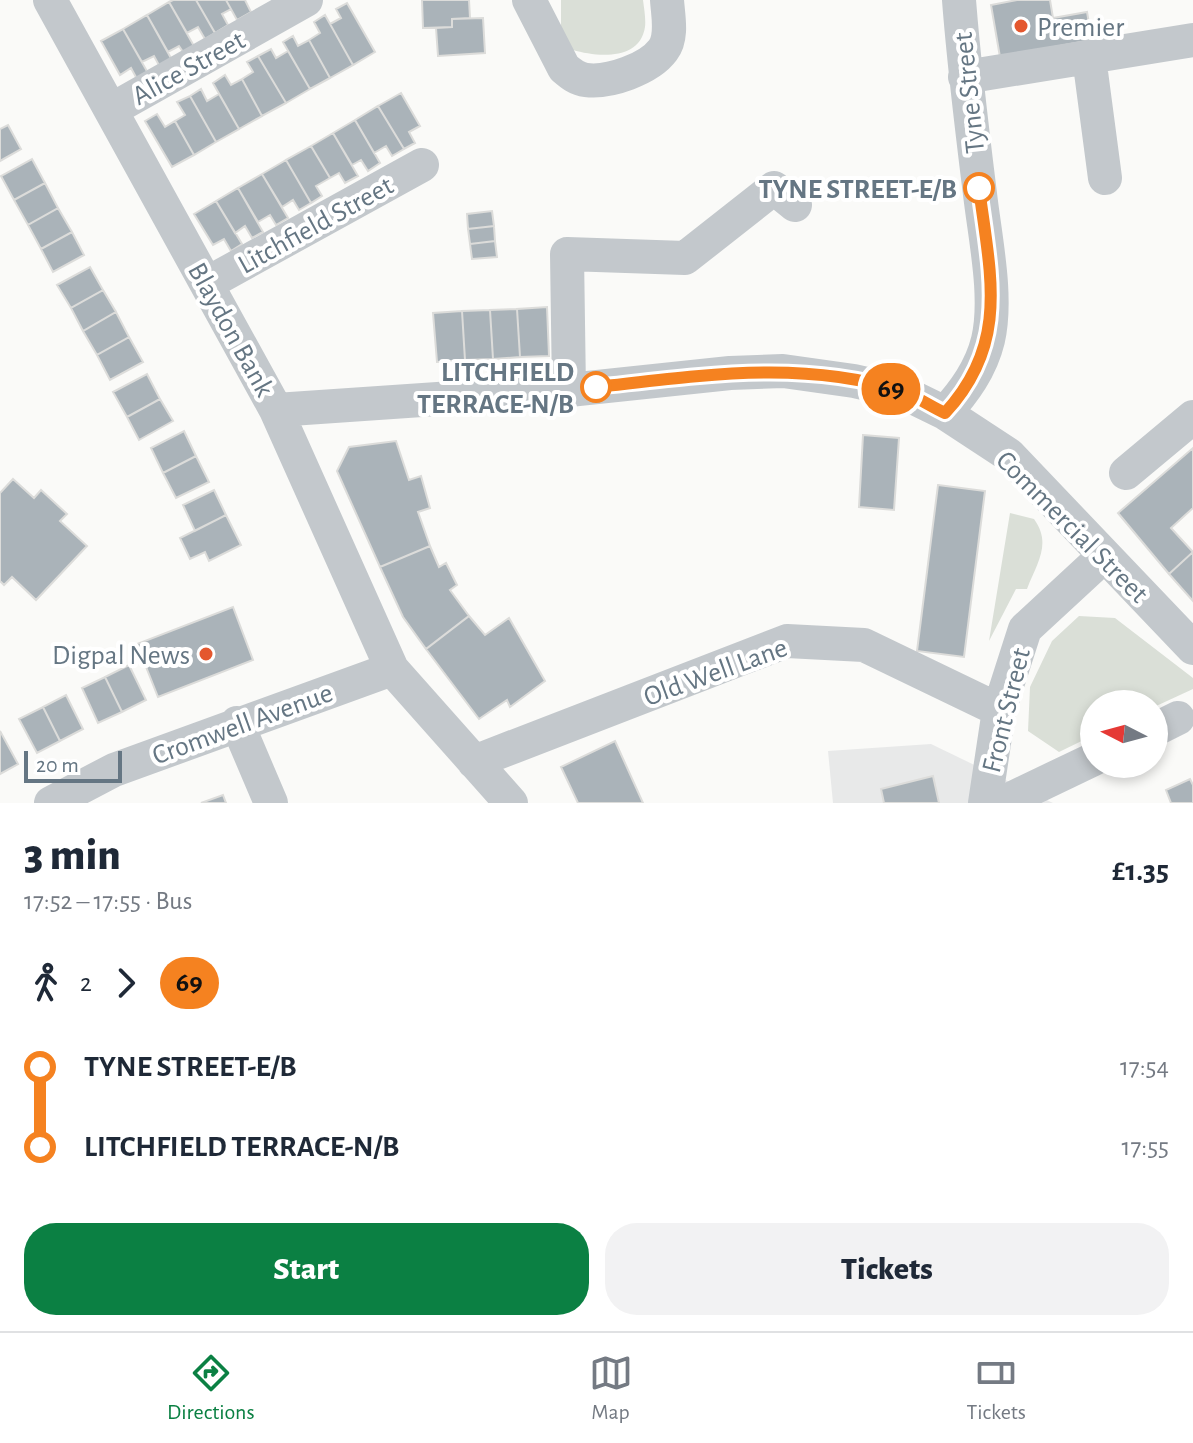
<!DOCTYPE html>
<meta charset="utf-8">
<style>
body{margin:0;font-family:"Alegreya Sans",sans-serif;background:#f2f2f3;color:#1f2937;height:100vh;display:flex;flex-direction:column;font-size:30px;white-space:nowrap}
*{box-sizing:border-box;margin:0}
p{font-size:26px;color:#747a83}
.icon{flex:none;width:44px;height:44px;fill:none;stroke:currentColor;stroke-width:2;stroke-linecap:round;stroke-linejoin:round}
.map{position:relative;height:803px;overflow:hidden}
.side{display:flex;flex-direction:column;background:#fff;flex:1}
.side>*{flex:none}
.badge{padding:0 16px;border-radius:26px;font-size:28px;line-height:52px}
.needle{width:52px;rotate:276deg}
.tools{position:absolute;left:1080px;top:690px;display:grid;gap:16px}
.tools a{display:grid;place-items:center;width:88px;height:88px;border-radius:50%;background:#fff;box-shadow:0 4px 12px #0003;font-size:40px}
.scale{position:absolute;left:24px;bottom:20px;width:98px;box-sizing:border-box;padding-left:8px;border:4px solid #657683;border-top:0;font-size:22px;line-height:28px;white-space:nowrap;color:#657683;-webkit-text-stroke:6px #fff;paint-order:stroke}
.map>.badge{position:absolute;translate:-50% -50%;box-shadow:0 0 0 4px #fff}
.legs{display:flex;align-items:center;gap:12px;height:88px;padding:0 24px;font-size:26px}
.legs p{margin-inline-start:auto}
.head{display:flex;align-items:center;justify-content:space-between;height:136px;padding:0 24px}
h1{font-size:44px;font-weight:800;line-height:60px}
.cta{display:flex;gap:16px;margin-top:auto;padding:16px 24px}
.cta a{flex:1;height:92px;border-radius:32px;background:#0b8043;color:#fff;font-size:32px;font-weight:800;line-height:92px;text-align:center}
.cta a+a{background:#f2f2f3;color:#1f2937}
ul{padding:0 24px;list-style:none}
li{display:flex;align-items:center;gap:28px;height:80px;font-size:30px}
li i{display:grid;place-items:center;width:12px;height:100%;margin:0 10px;background:currentColor}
li i::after{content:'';width:20px;height:20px;margin:-10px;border:6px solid;border-radius:50%;background:#fff}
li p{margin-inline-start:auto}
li:first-child i{background:linear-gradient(#0000 50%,currentColor 0)}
li:last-child i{background:linear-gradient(currentColor 50%,#0000 0)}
.tab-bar{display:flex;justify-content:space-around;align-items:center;height:112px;border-top:2px solid #e0e1e3;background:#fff;font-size:22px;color:#747a83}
.tab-bar a{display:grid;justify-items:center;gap:4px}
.tab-bar .selected{color:#0b8043}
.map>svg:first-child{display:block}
.built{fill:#e8e9e9}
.green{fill:#dadfd7}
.building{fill:#aab3b9;stroke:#dcdcda;stroke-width:2}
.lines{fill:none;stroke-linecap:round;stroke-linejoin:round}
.minor{stroke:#c3c8cc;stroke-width:34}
.line-1-casing{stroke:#fff;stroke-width:18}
.line-1{stroke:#f58220;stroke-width:12}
.poi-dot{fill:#e4572e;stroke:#fff;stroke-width:3}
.stop-1-dot{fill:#fff;stroke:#f58220;stroke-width:4}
.labels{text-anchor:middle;stroke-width:8;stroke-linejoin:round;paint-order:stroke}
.poi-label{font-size:28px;fill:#657683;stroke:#fff;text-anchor:start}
.street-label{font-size:28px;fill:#657683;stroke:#fff}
.stop-label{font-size:28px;font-weight:bold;fill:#657683;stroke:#fff;text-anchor:end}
</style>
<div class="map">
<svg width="1193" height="803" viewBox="0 0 1193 803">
<rect width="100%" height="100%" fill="#fafaf8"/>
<path class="built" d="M931,744L1053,803H833L828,751Z"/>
<path class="green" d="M561,0H643C644,8 646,19 645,27C640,61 597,57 573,50L561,27Z
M1010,513L1034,519C1052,544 1037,563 1027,589H1016L989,641Z
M1079,616L1115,618L1193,678V689L1154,707V704H1094V735L1059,752L1028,731L1030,687L1052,641Z"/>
<path class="building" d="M173,0H196L215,33L205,39L198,27L187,33L169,2Z
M196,0H226L231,9L222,14L228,25L215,33Z
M226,0H245L251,12L237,20Z
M422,0H469L470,18L452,19V27L423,28Z
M1017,0H1050L1053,18L1087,12L1092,40L1000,57L991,5Z
M169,2L194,46L183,52L179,46L168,52L147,15Z
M347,3L375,52L353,65L330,24L341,18L336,9Z
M147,15L172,60L160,67L154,56L142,62L123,29Z
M325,15L353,65L330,78L309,40L320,33L314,22Z
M483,18L485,53L438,56L436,28L452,27V19Z
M123,29L148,73L137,79L131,68L120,75L101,41Z
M293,36L298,46L309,40L330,78L310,89L283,42Z
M271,49L276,58L288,51L310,89L286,103L258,56Z
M258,56L286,103L262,116L242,79L253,72L247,62Z
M225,75L231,85L242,79L262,116L239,129L213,83Z
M201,89L207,101L219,94L239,129L216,142L190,96Z
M401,93L420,126L409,132L415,143L404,149L378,106Z
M190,96L216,142L194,155L175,121L185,115L177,102Z
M378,106L404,149L392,156L386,146L374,153L355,120Z
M157,114L165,127L175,121L194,155L172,167L145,121Z
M355,120L380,163L368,171L361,160L352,165L333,133Z
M8,125L21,149L0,161V129Z
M333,133L358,176L345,183L339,173L330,178L311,146Z
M311,146L330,178L316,186L322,196L311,203L286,160Z
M32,159L45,183L14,200L1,176Z
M286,160L311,203L299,210L293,200L282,207L262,174Z
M262,174L288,218L276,225L270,215L258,222L238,188Z
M45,183L58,208L28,225L14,200Z
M238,188L263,232L252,238L245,226L235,233L216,201Z
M216,201L242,244L231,251L224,239L213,245L194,214Z
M58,208L72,232L41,249L28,225Z
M492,211L494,226L468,229L467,214Z
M494,226L495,241L470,244L468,229Z
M72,232L84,255L53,272L41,249Z
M495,241L497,257L472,259L470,244Z
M90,267L103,290L71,308L57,285Z
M103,290L116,312L83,331L71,308Z
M547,307L549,356L520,357L517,309Z
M517,309L520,357L493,359L490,310Z
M490,310L493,359L465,360L462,311Z
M462,311L465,360L437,362L433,313Z
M116,312L129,337L97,355L83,331Z
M129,337L143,362L110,380L97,355Z
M147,374L160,399L127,417L113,392Z
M160,399L173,421L139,440L127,417Z
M184,431L196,456L163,473L151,448Z
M863,435L899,438L894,510L859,507Z
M396,441L409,480L421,476L430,508L418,512L430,546L380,567L337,471L349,447Z
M1193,448V508L1171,528L1193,552L1169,574L1118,513Z
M196,456L209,482L176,498L163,473Z
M13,479L34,498L41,490L67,514L60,521L87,546L36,600L12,577L4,585L0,581V493Z
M938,485L985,491L964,657L917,651Z
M214,490L226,515L195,531L183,505Z
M226,515L241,545L209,561L205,552L190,559L180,538Z
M430,546L439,567L446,563L457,585L450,590L469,616L426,649L403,617L380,567Z
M1193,552V601L1169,574Z
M233,607L253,660L158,697L137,644Z
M469,616L485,635L509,618L545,681L510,707L507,700L479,719L426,649Z
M129,665L146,700L122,712L105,677Z
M105,677L122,712L98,723L82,688Z
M66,695L83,729L60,741L43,707Z
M43,707L60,741L37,753L19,719Z
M0,731L18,764L0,774Z
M615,741L643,803H578L561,767Z
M933,776L939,803H884L881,789Z
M1190,779L1193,785V803H1171L1166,790Z
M223,795L226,803H201Z"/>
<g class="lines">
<path class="minor" d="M50,0L276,410L392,669L511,803
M529,0L564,68C571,74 577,79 586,80C609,83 649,69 663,50C673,37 668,16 667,0
M1089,57L1105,178
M965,77L1193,40
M111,110L306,0
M208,283L422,165
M569,390L567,254L685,258L774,188L795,205
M276,410L569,390L730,373L783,371L854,381L902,392L945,413L1009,455L1193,648
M945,413C964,392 981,369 988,340C998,297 985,238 980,194C972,130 964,65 959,0
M1126,473L1193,417
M237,723L271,803
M1154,730L1178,718
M474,762L787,641L864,645L999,710
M51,803L114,770L392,669
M985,803L999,710L1025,629L1104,556
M1002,803L1094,759"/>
</g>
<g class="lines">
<defs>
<path id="line-1" d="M596,387C697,376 801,359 901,391C916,396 930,406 945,413C1010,343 990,274 979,188"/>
</defs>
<use href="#line-1" class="line-1-casing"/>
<use href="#line-1" class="line-1"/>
</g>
<g class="poi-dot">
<circle cx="1021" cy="26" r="8"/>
<circle cx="206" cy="654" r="8"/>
</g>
<g class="stop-1-dot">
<circle cx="979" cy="188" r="14"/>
<circle cx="596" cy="387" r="14"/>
</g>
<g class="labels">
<g class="poi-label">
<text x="1037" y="36">Premier</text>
<text x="190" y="664" text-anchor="end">Digpal News</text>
</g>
<g class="street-label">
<text transform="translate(188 67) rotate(-29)" y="10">Alice Street</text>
<text transform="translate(968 93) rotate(-96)" y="10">Tyne Street</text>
<text transform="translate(315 224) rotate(-29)" y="10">Litchfield Street</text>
<text transform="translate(232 329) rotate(61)" y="10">Blaydon Bank</text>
<text transform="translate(1073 526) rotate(45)" y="10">Commercial Street</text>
<text transform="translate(715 671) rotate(-20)" y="10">Old Well Lane</text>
<text transform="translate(1005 710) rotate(-76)" y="10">Front Street</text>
<text transform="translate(242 723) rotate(-20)" y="10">Cromwell Avenue</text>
</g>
<g class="stop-label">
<text x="957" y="198">TYNE STREET-E/B</text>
<text x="574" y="381">LITCHFIELD<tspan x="574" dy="32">TERRACE-N/B</tspan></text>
</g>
</g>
</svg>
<div class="tools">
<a><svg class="needle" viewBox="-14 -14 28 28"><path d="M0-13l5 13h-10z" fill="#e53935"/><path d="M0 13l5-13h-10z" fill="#747a83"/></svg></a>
</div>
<div class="scale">20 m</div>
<b class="badge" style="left:891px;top:389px;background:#f58220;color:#111">69</b>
</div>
<section class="side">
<div class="head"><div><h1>3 min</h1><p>17:52 – 17:55 · Bus</p></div><b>£1.35</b></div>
<div class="legs"><svg class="icon" aria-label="walk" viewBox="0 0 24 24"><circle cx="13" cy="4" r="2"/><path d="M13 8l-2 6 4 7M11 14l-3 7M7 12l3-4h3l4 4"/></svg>2<svg class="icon" aria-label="forward" viewBox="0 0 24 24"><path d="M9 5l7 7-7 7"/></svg><b class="badge" style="background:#f58220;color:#111">69</b></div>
<ul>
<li><i style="color:#f58220"></i><b>TYNE STREET-E/B</b><p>17:54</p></li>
<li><i style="color:#f58220"></i><b>LITCHFIELD TERRACE-N/B</b><p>17:55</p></li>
</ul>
<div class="cta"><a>Start</a><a>Tickets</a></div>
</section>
<nav class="tab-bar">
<a class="selected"><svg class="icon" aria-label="directions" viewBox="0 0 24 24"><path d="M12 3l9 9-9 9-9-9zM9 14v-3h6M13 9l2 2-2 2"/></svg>Directions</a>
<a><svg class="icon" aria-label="map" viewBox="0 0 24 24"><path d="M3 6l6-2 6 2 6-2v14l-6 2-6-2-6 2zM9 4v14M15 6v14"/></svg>Map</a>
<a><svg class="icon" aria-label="tickets" viewBox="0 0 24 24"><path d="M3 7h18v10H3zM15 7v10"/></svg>Tickets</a>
</nav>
